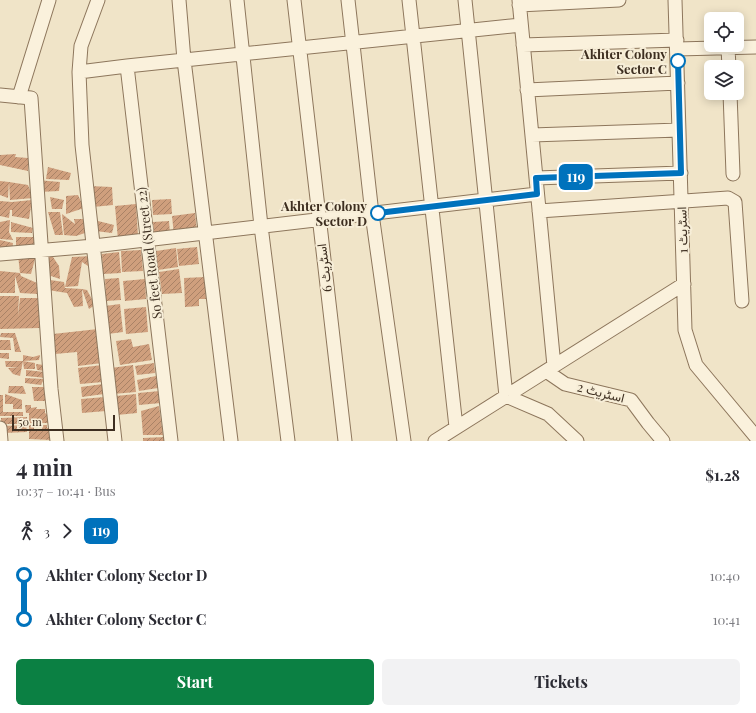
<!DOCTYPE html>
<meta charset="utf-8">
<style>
body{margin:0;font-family:"Playfair Display",Vazirmatn,serif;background:#f2f2f3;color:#2b2b33;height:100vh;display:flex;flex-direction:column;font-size:15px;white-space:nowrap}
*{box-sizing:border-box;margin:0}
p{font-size:13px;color:#7c7c81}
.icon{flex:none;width:22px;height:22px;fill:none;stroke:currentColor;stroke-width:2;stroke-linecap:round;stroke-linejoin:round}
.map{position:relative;height:441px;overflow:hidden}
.side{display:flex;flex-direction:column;background:#fff;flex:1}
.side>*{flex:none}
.badge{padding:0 8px;border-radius:6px;font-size:14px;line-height:26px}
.tools{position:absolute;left:704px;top:12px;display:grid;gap:8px}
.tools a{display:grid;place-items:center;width:40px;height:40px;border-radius:6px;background:#fff;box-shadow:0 2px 10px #0003;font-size:20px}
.scale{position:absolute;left:12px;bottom:10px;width:103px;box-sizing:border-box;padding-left:4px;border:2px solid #3d2e20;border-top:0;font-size:11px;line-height:14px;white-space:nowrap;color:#3d2e20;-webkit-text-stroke:3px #f7eed8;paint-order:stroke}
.map>.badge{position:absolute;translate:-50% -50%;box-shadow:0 0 0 2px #fff}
.legs{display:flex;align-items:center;gap:6px;height:44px;padding:0 16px;font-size:13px}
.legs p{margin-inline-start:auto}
.head{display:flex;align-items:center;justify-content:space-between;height:68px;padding:0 16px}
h1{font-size:22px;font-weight:700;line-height:30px}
.cta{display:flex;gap:8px;margin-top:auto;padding:8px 16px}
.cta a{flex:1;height:46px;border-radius:6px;background:#0b8043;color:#fff;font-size:16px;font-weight:700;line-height:46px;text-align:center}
.cta a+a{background:#f2f2f3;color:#2b2b33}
ul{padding:0 16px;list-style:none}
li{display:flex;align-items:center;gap:14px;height:44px;font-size:15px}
li i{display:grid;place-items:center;width:6px;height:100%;margin:0 5px;background:currentColor}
li i::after{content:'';width:10px;height:10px;margin:-5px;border:3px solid;border-radius:50%;background:#fff}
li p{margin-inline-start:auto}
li:first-child i{background:linear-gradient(#0000 50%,currentColor 0)}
li:last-child i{background:linear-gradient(currentColor 50%,#0000 0)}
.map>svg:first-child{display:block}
.building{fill:url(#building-hatch)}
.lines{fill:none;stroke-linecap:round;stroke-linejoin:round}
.street-casing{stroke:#8d765c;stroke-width:15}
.street{stroke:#faf1dc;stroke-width:13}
.line-1-casing{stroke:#fff;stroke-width:9}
.line-1{stroke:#0072bc;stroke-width:6}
.stop-1-dot{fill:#fff;stroke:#0072bc;stroke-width:2}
.labels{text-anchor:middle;stroke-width:4;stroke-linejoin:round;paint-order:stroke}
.stop-label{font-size:13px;font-weight:bold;fill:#3d2e20;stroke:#f7eed8;text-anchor:end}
.street-label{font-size:13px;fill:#3d2e20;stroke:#f7eed8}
</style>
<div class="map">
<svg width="756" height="441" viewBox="0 0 756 441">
<defs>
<pattern id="building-hatch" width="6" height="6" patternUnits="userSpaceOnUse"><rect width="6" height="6" fill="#cf9f7d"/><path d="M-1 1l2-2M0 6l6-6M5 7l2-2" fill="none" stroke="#a98266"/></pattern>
</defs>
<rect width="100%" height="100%" fill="#f0e4c8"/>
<path class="building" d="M16,154L15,157L28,158V171L0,165V155Z
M48,167L71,173L69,180L46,179Z
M37,180L60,182L59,191L39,192Z
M0,181L9,182L28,185L33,198L10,200L9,182L8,198L0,195Z
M89,186L112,187L113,205L93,207Z
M78,195L84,208L66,214V196Z
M50,197L64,200L62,209H52Z
M171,199L172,214L153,215L152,200Z
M32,200L29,219L12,216V210H10L9,218L0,216V209H7H0V201L12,202Z
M136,204L138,236L118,240L115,206Z
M48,212H60L63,235H55Z
M195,213L197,232L174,235L172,216Z
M62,214L75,224L74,219H86L88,232L76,236L64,235Z
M10,220L9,232L13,240L0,239V232H6H0V222Z
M94,220L114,225L112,233L95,231Z
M169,221L170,233L154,235L153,222Z
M11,222L33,228L32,233L11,232Z
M16,237H34V247H16Z
M0,240L13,243L12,251L0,250Z
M197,247L199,264L179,266L177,249Z
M176,248L178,267L158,270L156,251Z
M141,250L143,271L122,272L121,251Z
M119,252L121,273L103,274L102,254Z
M51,254L59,266L60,279L51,276L48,280L45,256Z
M18,255L35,259L31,274L20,273Z
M92,256L88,266L82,262L78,286L65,287L72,257Z
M179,269L182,293L162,294L159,272Z
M0,271L20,273L21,276L37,283L38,294L20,293L15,276V293H0Z
M205,277L206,299H199V306L185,307L184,278Z
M119,278L121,300L106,301L105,279Z
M145,279L146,299L125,301L123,281Z
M50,280L64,282L65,288L82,289L87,290L95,305L89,309L82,289L83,306L74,307L67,293L48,290Z
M0,296H19L18,316L20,298H39L40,328L0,329Z
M120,304L123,332L108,334L105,306Z
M146,307L148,332L126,334L124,309Z
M98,329L102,363L78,366L77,352L55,354L53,334Z
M1,333H15L21,352H15L13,338L0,337Z
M131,339L133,347L149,344L152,360L120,365L116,341Z
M0,340H10L11,350H0Z
M0,353H9V359L0,358Z
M23,355L33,357L40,355L39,360L23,361Z
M5,361H23L35,363V369H24L23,361L20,376L13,374L8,368L19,367H6Z
M154,363L155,373L137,375L135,366Z
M36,364L44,365L45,371L37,370Z
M102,365L103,382L80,384L78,368Z
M133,365L136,392L113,394L111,368Z
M26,370L45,372L46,378L26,376Z
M156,376L158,388L139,391L137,380Z
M25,378L44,379L41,385L25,383Z
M103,384L104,394L82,397L81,387Z
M9,386H23L26,394L8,393Z
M32,387H47L48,401H34Z
M160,391L161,403L139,405L138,393Z
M5,394L22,400V409H13V404H5Z
M136,394L137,413L117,415L116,396Z
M0,395H3V412H23V416H0Z
M105,397L106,411L82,413L81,399Z
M25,405H31V408L37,407L36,409H45V413L49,416V423H29V413H26Z
M159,406L163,435H143L141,411Z
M27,417V424H1V418Z
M26,425L27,432L4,433V426Z
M29,425H34V429L42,430V425H47V428H52L51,440L29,439Z
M165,437V441H143V438Z"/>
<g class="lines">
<defs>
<path id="street" d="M98,0L81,46L79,72L82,145L115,441
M179,0L184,60L231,441
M237,0L261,226L288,441
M294,0L345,441
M348,0L372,214L404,441
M409,0L456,427
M465,0L506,396L548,414L577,441
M519,0L554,366
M675,0L685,330L696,365L756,437
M519,5L619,0
M523,45L677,40
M728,48L729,67
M677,49L756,47
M127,66L171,441
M79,72L127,66L521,25
M527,90L678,83
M730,93L733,174
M0,95L31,98L51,389L57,441
M19,97L49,0
M532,135L679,130
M536,178L681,173
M539,211L728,198L735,202L742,301
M0,254L94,246L537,194
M546,371L565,384L631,400L648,423L663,441
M0,428L1,441
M435,441L684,284"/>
</defs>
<use href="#street" class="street-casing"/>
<use href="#street" class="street"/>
</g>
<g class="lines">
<defs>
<path id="line-1" d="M378,213L537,194L536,178L681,173L678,61"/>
</defs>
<use href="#line-1" class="line-1-casing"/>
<use href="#line-1" class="line-1"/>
</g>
<g class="stop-1-dot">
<circle cx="678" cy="61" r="7"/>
<circle cx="378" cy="213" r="7"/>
</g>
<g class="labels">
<g class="stop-label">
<text x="667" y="59">Akhter Colony<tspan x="667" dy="15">Sector C</tspan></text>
<text x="367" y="211">Akhter Colony<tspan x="367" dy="15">Sector D</tspan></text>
</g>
<g class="street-label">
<text transform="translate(682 230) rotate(-92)" y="5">اسٹریٹ 1</text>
<text transform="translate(149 253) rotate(-97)" y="5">So feet Road (Street 22)</text>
<text transform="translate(324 268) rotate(-97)" y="5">اسٹریٹ 6</text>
<text transform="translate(601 392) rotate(14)" y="5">اسٹریٹ 2</text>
</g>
</g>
</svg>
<div class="tools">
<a><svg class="icon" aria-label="locate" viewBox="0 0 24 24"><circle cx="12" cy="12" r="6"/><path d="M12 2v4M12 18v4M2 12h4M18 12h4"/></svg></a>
<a><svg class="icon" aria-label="layers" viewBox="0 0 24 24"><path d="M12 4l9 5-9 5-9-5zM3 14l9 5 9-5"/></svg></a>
</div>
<div class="scale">50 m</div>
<b class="badge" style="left:576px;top:177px;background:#0072bc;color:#fff">119</b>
</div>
<section class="side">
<div class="head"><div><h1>4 min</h1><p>10:37 – 10:41 · Bus</p></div><b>$1.28</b></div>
<div class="legs"><svg class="icon" aria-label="walk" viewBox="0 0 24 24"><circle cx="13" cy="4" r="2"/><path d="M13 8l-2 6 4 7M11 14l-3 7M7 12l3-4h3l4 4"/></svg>3<svg class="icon" aria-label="forward" viewBox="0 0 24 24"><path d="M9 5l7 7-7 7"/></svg><b class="badge" style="background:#0072bc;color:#fff">119</b></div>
<ul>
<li><i style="color:#0072bc"></i><b>Akhter Colony Sector D</b><p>10:40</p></li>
<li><i style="color:#0072bc"></i><b>Akhter Colony Sector C</b><p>10:41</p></li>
</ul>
<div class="cta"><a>Start</a><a>Tickets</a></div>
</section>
